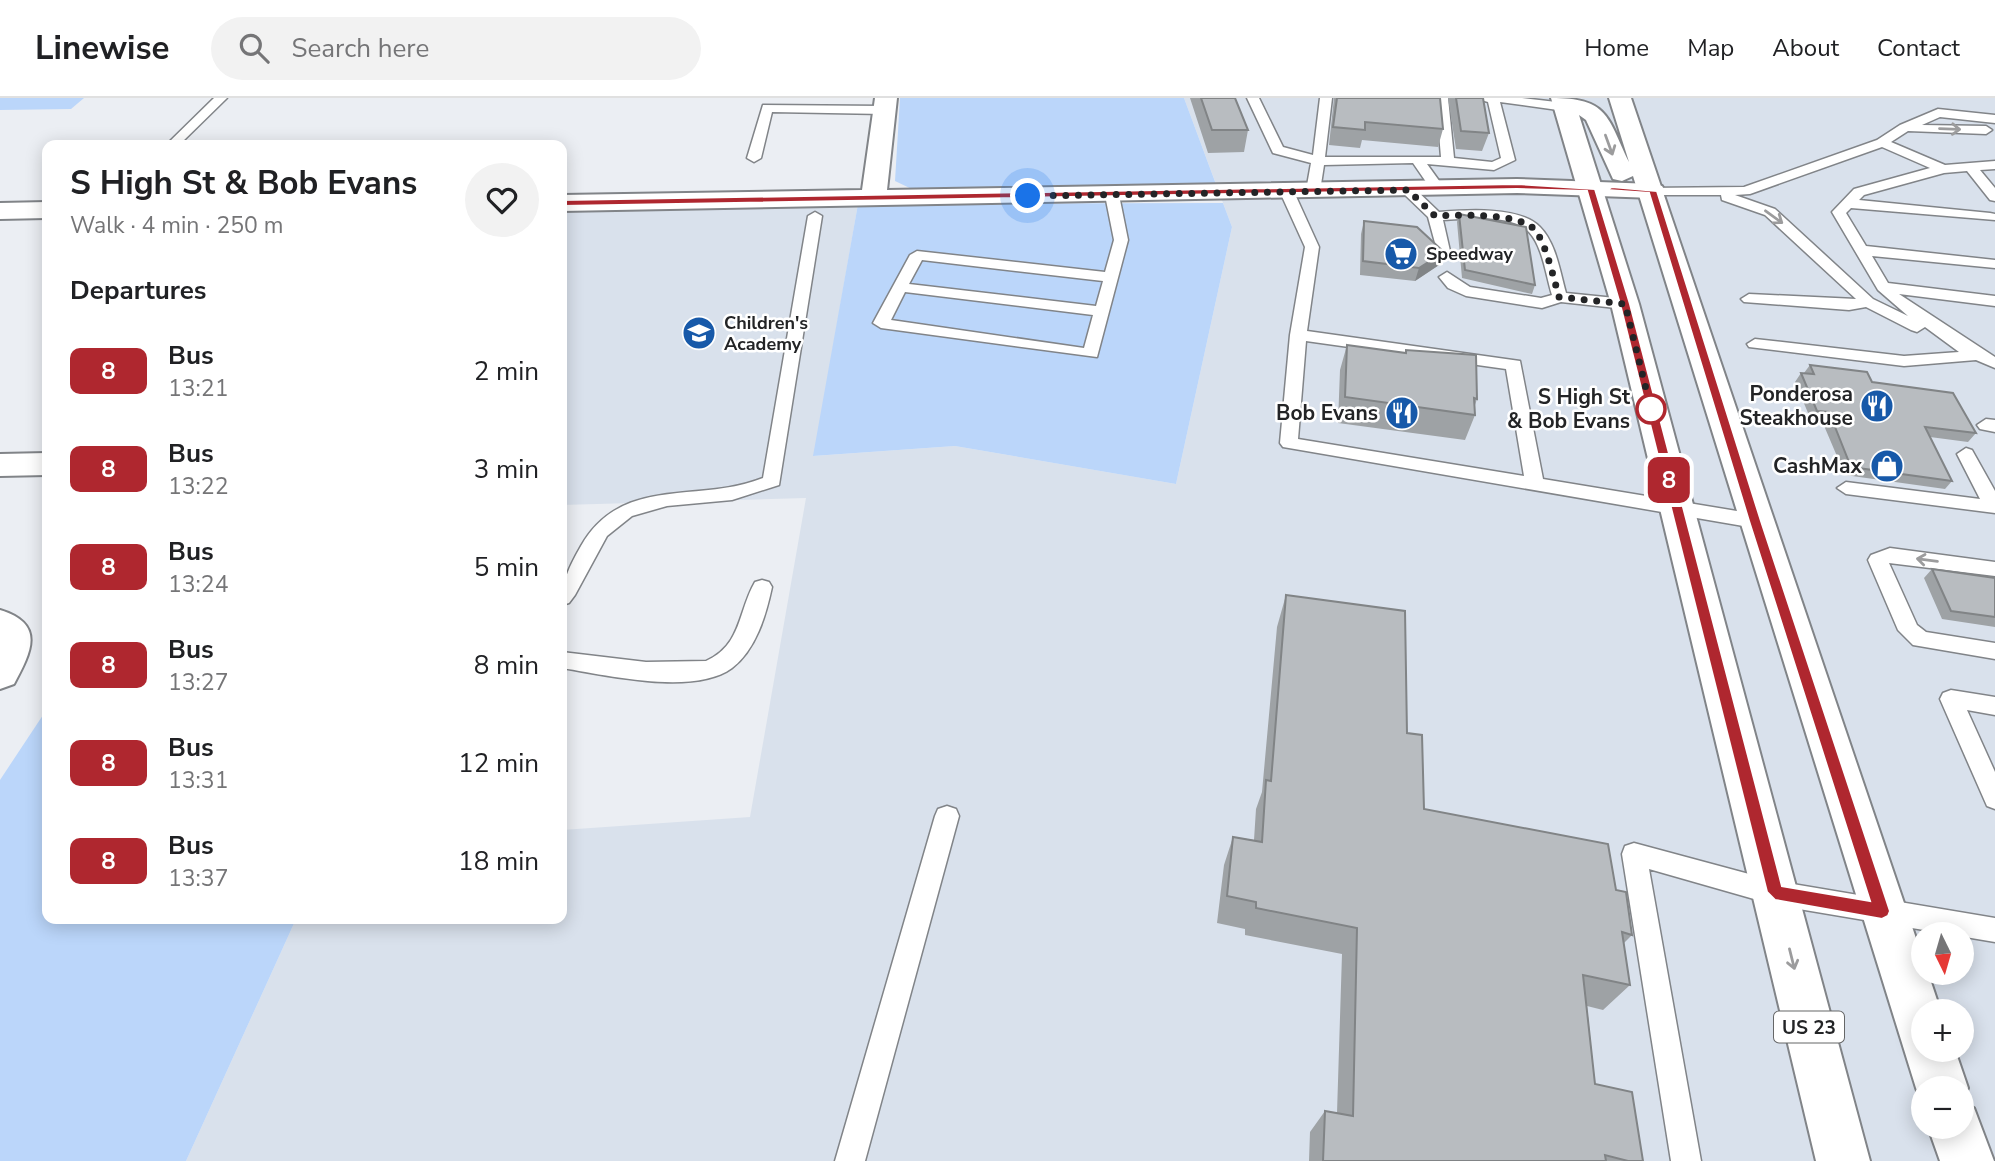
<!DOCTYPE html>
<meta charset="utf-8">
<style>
body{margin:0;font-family:"Nunito Sans",sans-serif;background:#f2f2f2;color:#202124;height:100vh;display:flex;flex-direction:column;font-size:26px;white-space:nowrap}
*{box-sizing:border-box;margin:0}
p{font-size:23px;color:#757577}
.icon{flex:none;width:38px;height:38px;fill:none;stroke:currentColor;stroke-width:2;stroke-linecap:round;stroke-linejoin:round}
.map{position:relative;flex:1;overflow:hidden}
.side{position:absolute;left:42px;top:42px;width:525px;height:784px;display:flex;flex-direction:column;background:#fff;border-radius:14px;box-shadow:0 4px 18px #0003}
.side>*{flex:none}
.badge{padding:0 14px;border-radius:10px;font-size:24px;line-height:46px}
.needle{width:46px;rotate:175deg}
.fabs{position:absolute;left:1911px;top:824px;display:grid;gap:14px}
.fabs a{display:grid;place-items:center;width:63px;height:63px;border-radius:50%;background:#fff;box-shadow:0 4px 18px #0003;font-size:35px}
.you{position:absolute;width:35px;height:35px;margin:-18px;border:5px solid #fff;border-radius:50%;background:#1a73e8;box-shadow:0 0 0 10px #1a73e833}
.map>.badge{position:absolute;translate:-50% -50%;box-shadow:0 0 0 4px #fff}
h2{padding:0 28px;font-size:26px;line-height:63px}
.round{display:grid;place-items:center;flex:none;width:74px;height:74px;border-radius:37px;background:#f2f2f2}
.overview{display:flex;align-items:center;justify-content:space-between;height:119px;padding:0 28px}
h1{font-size:33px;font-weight:700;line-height:52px}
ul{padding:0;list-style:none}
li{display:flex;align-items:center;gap:21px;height:98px;padding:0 28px}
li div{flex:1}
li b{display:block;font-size:26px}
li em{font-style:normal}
li .badge{min-width:77px;font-weight:700;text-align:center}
header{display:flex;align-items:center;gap:42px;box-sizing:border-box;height:98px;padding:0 35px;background:#fff;border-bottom:2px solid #e0e0e0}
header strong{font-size:33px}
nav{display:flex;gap:38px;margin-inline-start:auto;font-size:24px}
.search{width:490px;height:63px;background:#f2f2f2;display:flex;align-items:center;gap:18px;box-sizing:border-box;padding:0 24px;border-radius:38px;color:#757577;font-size:26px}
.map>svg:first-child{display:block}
.built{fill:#d9e1ec;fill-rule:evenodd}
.green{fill:#bbd6fa}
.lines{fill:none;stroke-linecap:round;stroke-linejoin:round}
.service-casing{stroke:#818488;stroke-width:3}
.minor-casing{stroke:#818488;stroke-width:4}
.primary-casing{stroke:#818488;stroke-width:4}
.service{fill:#fff;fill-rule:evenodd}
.minor{fill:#fff;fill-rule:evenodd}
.primary{fill:#fff;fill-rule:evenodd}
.wall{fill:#9ea2a5}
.shaded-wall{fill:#818486}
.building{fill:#b8bcc0;stroke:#818486;stroke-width:2}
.oneway{stroke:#9c9c9d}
.line{fill:#af272f;stroke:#fff;stroke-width:2}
.walk{stroke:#232426;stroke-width:7;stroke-dasharray:0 12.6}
.stop-dot{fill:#fff;stroke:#af272f;stroke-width:3.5}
.labels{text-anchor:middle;stroke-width:5;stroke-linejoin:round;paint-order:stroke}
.far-poi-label{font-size:18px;font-weight:bold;fill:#232426;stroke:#fff;text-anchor:start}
.shield{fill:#fff;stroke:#656667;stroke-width:2}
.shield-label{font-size:19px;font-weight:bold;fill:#232426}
.poi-label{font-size:21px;font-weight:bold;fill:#232426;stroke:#fff;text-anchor:end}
.stop-label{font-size:21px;font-weight:bold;fill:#232426;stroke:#fff;text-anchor:end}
</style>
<header>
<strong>Linewise</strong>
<div class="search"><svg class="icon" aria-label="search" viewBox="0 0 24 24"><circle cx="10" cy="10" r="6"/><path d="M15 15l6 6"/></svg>Search here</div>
<nav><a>Home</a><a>Map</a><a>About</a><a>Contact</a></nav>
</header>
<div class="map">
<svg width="1995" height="1063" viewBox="0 0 1995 1063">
<rect width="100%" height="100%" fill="#ebeef3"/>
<path class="built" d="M1184,0H1995V1063H186L296,821H562V732L750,719L806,400L562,407V111L858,106L814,358L955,348L1176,386L1232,129ZM1923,836H1962V875H1923ZM1923,914H1962V952H1923ZM1923,990H1962V1029H1923Z"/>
<path class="green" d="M0,0H84L71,11L0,12Z
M900,0H1184L1217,89L918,94L895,83Z
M1223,105L1232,129L1176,386L955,348L813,358L858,106Z
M47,611V821H296L186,1063H0V682Z"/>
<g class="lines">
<defs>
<path id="service" d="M214,0H227L179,47H166Z
M1247,0H1259L1283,49L1313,57L1320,0H1332L1325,59H1441L1436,0H1448L1454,60L1492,64L1501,60L1488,4L1474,0H1522L1565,5L1571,9L1565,13L1500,4L1515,62L1494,72L1427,66L1445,91L1443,94H1433L1413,65L1324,67L1320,93L1313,97L1306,93L1311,65L1273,55Z
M763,7L884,8L890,12L884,16L772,14L761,60L754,64L747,60Z
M1938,11L1995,17V25L1940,19L1922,27L1986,28L1992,32L1986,36L1908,33L1891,44L1945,67L1995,63V71L1980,72L1995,90V103L1990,102L1967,73L1944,75L1864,97L1859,102L1990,115L1995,116V122L1851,110L1846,115L1866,148L1995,162V170L1872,158L1888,185L1995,198V208L1899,196L1995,259V270L1976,262L1904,268L1749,249L1747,246L1755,241L1904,258L1959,254L1925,229L1917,234L1911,232L1866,209L1849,212L1744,204L1741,201L1749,196L1856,201L1765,117L1722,102L1721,97H1653L1646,93L1648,90L1744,89L1877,42L1900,27ZM1882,49L1930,70L1854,91L1832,114L1878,192L1908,218L1873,201L1775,111L1735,97L1750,96Z
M1403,89H1413L1439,114C1465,112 1520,108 1540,129C1556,145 1560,174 1566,195L1625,201L1633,206L1625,211L1561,204L1542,210L1466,198L1448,190L1439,179L1447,174L1470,189L1541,200L1552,197C1546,178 1543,149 1529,134C1510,115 1467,121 1443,122L1450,153L1443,157L1438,156L1428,119L1403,95Z
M1282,91L1294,94L1319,149L1307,233L1520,263L1543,381L1755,416L1762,418L1765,423L1762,428L1755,430L1283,349L1280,345L1290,237L1305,149L1280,94ZM1306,243L1506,271L1524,378L1298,341Z
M1112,93L1119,97L1128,142L1097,259L881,230L873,225L910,157L917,153L1105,174L1114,142L1105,97ZM922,162L1103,183L1096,208L909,186ZM905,194L1093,217L1084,250L891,222Z
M815,114L822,118L779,387L732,402L667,408L632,418L607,438L575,497L569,505L562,507C562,483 569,469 581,448C622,376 699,406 763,380L808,118Z
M1986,321L1995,322V334L1980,331L1977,327Z
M1966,350L1972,352L1995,393V415L1846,396L1837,390L1846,384L1980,401L1957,356Z
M1890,450L1995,464V478L1889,465L1917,527L1926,534L1995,545V561L1913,547L1898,532L1868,462L1871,457Z
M762,482L769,484L772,489C766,517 756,552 732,570C694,598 606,577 562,570V554L646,564L706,563C742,547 738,513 755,484Z
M1951,592L1995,599V617L1967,612L1995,674V711L1987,708L1940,601L1943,595Z
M947,708L956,711L959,718L865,1063H835L935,718L938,711Z
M1634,745L1775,783L1995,820V844L1775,807L1649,771L1701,1063H1671L1622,756L1625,748Z"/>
<path id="minor" d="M875,0H897L887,92L1517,81L1653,86L1662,88L1665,93L1662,98L1653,100L1517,95L562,113V97L862,92Z
M47,104V120L0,121V105Z
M47,355V377L0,378V356Z
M0,512C46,526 31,554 14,586L0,591Z"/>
<path id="primary" d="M1551,0C1608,0 1607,18 1629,64L1609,0H1631L1923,861V875H1928L1941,914H1923V952H1955L1968,990L1962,1005L1974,1010L1994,1063H1940L1928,1029H1962V990H1923V1008L1916,990L1633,78L1622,83L1613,81L1586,22L1579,17L1639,206L1870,1063H1816L1611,206Z"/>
</defs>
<use href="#service" class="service-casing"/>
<use href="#minor" class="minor-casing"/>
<use href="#primary" class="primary-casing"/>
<use href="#service" class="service"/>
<use href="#minor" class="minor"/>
<use href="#primary" class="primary"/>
</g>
<path class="wall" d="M1190,0H1235L1248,32L1244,54L1208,55Z
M1334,0H1440L1443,31L1438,49L1362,42L1360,50L1329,47Z
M1448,0H1483L1489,35L1482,53L1456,51Z
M1459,116L1535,187L1532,196L1462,180L1457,124Z
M1364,123L1444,154L1439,167L1415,183L1360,177L1361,136Z
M1347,247L1405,255L1406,252L1477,301L1475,307V317L1465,342L1338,325L1340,272Z
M1810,267L1872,284L1976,335L1968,344L1930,339L1952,383L1945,391L1845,377L1822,323L1811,322L1795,284L1801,275H1804Z
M1932,471L1995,480V529L1942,521L1924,480Z
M1286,497L1407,635L1424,711L1616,792L1632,837L1624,845L1630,887L1603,912L1587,908L1595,986L1643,1063H1309L1310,1034L1325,1013L1337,1015L1342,856L1245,837V831L1217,825L1224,767L1233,739L1254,742L1256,711L1262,694L1277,529Z"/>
<path class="shaded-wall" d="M1444,154L1439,167L1415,183L1419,170Z"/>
<path class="building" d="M1201,0H1235L1248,32H1212Z
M1337,0H1440L1443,31L1365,24V32L1333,29Z
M1456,0H1483L1489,35L1461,33Z
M1459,116L1526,129L1535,187L1465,172Z
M1364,123L1417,129L1444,154L1419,170L1363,163Z
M1347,247L1406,255V252L1476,257L1477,301L1474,300L1475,317L1345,299Z
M1810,267L1867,274L1872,284L1953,295L1976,335L1925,329L1952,383L1851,369L1829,314L1817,313L1801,275L1814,276Z
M1932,471L1995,480V519L1951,513Z
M1286,497L1405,513L1407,635L1422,637L1424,711L1608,746L1616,792L1626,794L1632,837L1622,834L1630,887L1583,877L1595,986L1632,994L1643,1063H1628L1605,1057L1606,1063H1323L1325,1013L1353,1018L1357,830L1256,810V804L1227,798L1233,739L1262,744L1266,682L1271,683Z"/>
<defs><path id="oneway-shaft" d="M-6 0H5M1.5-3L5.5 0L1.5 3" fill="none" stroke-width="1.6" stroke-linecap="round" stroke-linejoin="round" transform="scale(1.75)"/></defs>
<g class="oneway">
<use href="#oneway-shaft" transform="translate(1950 31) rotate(2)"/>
<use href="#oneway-shaft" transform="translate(1609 47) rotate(70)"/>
<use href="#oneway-shaft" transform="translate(1774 119) rotate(36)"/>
<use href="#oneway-shaft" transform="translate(1927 462) rotate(-173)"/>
<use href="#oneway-shaft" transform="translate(1792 861) rotate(76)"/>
</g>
<path class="line" d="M1517,86L1595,91L1630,206L1782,788L1870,803L1749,423L1649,95L1607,92L1612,89L1657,93L1761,423L1890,813L1888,818L1882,821L1775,802L1767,794L1620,206L1587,93L1517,91L562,108L557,105L562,102Z"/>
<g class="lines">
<path class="walk" d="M1028,98L1408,92L1435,118C1458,117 1519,114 1535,132C1546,145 1554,182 1559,199L1625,206L1651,311"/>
</g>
<defs>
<symbol id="supermarket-disc" viewBox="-11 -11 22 22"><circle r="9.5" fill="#1759a9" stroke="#fff"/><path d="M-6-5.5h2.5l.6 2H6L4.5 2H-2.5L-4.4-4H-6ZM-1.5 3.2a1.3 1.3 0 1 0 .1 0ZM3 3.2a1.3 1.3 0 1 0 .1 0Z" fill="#fff"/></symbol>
<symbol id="school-disc" viewBox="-11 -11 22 22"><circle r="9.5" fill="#1759a9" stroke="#fff"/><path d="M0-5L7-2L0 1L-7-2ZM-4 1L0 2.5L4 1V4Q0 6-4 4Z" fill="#fff"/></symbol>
<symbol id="restaurant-disc" viewBox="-11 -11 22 22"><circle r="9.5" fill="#1759a9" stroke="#fff"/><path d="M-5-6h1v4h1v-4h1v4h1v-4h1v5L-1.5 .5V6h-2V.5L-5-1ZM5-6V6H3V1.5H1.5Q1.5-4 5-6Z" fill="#fff"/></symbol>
<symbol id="shop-disc" viewBox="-11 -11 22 22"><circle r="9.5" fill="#1759a9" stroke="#fff"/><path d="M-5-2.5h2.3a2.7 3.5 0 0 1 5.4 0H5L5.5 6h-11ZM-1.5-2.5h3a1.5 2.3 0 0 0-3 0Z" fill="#fff"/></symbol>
</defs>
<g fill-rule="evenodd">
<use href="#supermarket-disc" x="1382" y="137" width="38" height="38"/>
<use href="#school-disc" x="680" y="216" width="38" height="38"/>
<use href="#restaurant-disc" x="1858" y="289" width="38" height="38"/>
<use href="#restaurant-disc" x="1383" y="296" width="38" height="38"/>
<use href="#shop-disc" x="1868" y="349" width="38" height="38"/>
</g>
<circle class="stop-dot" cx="1651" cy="311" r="14"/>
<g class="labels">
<g class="far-poi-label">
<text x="1426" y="162">Speedway</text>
<text x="724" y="231">Children's<tspan x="724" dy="21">Academy</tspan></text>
</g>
<rect class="shield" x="1774" y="913.5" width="70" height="31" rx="5"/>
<g class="shield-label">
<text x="1809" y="936">US 23</text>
</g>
<g class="poi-label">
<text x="1853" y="303">Ponderosa<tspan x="1853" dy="24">Steakhouse</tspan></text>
<text x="1378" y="322">Bob Evans</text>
<text x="1862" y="375">CashMax</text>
</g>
<g class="stop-label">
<text x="1630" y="306">S High St<tspan x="1630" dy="24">&amp; Bob Evans</tspan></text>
</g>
</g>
</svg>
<div class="fabs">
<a><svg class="needle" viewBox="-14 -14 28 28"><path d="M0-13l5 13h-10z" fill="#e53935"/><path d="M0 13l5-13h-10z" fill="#757577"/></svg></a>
<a>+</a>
<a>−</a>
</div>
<div class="you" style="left:1028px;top:98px"></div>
<b class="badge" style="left:1669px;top:382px;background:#af272f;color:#fff">8</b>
<section class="side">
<div class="overview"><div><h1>S High St &amp; Bob Evans</h1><p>Walk · 4 min · 250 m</p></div><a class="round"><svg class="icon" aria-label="heart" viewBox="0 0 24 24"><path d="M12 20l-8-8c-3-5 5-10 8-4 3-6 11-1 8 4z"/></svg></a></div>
<h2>Departures</h2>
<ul>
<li><span class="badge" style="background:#af272f;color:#fff">8</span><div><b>Bus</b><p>13:21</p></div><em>2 min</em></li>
<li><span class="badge" style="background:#af272f;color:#fff">8</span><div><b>Bus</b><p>13:22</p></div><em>3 min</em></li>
<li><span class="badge" style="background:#af272f;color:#fff">8</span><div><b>Bus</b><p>13:24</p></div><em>5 min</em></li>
<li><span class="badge" style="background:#af272f;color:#fff">8</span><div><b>Bus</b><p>13:27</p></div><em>8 min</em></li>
<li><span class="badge" style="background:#af272f;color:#fff">8</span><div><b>Bus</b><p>13:31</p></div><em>12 min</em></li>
<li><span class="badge" style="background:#af272f;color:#fff">8</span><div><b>Bus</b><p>13:37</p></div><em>18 min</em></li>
</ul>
</section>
</div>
